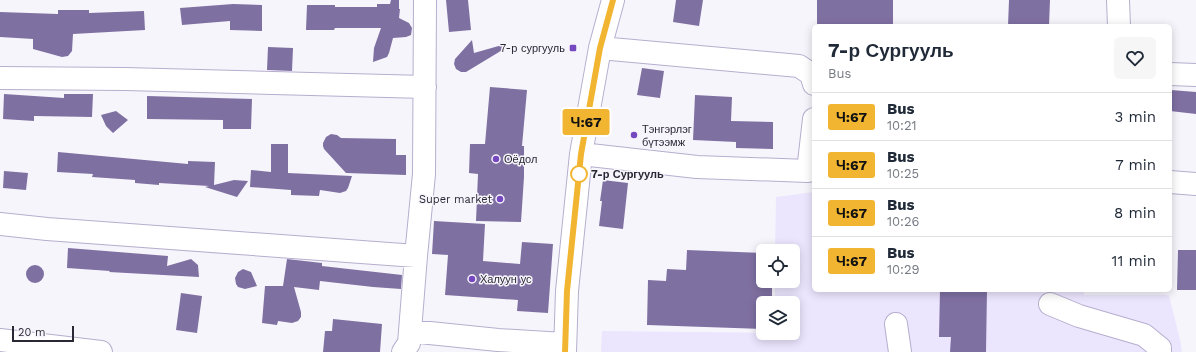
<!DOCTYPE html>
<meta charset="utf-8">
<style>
body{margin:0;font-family:"Work Sans",sans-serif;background:#f6f6f7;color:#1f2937;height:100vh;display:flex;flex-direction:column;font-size:15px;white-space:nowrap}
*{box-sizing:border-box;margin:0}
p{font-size:13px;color:#747a83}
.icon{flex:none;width:22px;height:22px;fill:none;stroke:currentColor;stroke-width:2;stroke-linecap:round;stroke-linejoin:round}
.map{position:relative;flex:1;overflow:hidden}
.details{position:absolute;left:812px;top:24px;width:360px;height:268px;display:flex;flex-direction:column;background:#fff;border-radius:6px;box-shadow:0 2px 10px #0003}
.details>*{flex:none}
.badge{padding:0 8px;border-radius:3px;font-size:14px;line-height:26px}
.fabs{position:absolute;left:756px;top:244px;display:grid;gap:8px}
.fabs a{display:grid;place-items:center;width:44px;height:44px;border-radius:6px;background:#fff;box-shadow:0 2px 10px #0003;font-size:20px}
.scale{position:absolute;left:12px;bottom:10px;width:62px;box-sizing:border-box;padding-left:4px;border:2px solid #2b2835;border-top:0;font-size:11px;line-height:14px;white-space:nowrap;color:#2b2835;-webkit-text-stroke:3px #f7f5fc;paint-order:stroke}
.map>.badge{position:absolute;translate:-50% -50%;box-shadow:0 0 0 2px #fff}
.round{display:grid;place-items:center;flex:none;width:42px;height:42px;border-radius:6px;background:#f6f6f7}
.head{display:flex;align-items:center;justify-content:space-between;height:68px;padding:0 16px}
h1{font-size:19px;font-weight:700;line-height:30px}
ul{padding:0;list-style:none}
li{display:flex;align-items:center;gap:12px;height:48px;padding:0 16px;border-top:1px solid #e0e1e3}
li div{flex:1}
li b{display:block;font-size:15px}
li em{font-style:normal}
li .badge{min-width:44px;font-weight:700;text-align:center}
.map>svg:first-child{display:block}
.built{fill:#ece5fe}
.building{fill:#7f70a2}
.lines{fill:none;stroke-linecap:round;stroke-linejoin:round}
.minor-casing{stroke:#b6aece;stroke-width:24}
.minor{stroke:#fff;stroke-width:22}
.line-casing{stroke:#fff;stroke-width:9}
.line{stroke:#f1b531;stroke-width:6}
.poi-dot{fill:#7648c0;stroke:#f7f5fc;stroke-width:1.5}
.stop-dot{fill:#fff;stroke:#f1b531;stroke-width:2}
.labels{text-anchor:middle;stroke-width:3;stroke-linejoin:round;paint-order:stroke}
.poi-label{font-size:11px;fill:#2b2835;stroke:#f7f5fc;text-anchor:start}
.stop-label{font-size:11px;font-weight:bold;fill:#2b2835;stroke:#f7f5fc;text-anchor:start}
</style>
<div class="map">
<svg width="1196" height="352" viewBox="0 0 1196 352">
<rect width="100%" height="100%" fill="#f7f5fc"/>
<path class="built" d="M814,192V290H1084V295H1169L1181,344L1182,352H601L602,331L793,333V303H775V281H793V251H775L776,197Z"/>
<path class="building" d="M391,0H399V9H400L399,18L409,23L412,28L411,35L406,37L393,38L389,53L387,57L373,62L374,48L381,28H335L334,30H306L307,5H335V7H377V4H390Z
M446,0H468L471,30L449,32Z
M676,0H703L699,26L673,22Z
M817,0H893V26H817Z
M1009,0H1050L1049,26H1008Z
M233,4L262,5V31L230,30V21L182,25L180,8Z
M58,10H89V13L144,11L145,30L73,34L72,51L68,56L62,57L33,49V39L0,37V12L58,14Z
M472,40L474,53L502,45L504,49L466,72H461L456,69L454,64L455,59Z
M268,47L293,48L292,71L267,70Z
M642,68L664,71L660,98L637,95Z
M490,87L527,90L522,146H524V177L521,222L476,221L478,174L469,173L470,144H485Z
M1171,90L1196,92V114L1170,111Z
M4,94L64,98V94H93L92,117L34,116V121L3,119Z
M695,95L732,97L731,121L773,122V149L736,148V142L693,140Z
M147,96L252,99L251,129H223V120L147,119Z
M116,111L128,120L113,133L106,126L101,115Z
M331,134L337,135L341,138L396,139V155H406V175L346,173L324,149L323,146V143L326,137Z
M271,144H288V173L352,176L348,188L346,191L340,193L320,190L319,196L291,195V190L250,187L251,170L271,172Z
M58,152L188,164V161L215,162L214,185L234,180L248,181L237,197L205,187L209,186L159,183V185L135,183V180L92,177L93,174L57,172Z
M4,171L28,173L26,190L3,188Z
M603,180L628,183L623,229L599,226L602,201H600Z
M434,221L485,224L483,261L520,264L522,242L553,244L548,313L517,311L518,300L445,295L448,255L432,254Z
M68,248L168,256L167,266L191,259L198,265L199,277L109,272L110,271L67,268Z
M687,250L763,253V281H772V303H763V329L647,325L648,280L666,281L667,269L686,270Z
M1178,250H1196V290H1177Z
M287,259L322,263V266L402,275L401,289L373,287L320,281L319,290L294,287L301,312V317L298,321L292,323L278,321L277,325L262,323L265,286H283Z
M26 274a9 9 0 1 1 18 0a9 9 0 1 1-18 0Z
M243,269L251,272L257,286L245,289L238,287L236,284L235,278L238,272Z
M940,290H987L986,352H950L951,337H939Z
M181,293L202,296L197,333L176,330Z
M333,319L382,324L380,352H323L325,331H332Z"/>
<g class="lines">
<defs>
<path id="minor" d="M1118,0L1119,26
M600,48L799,66L811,74L814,84
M1170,74L1196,75
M0,78L125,79L425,87
M581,154L697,167L808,171L814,170
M808,171L814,119
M1170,182L1196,184
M0,224L47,229L416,256
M1050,304L1079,316L1144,335L1160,348V352
M896,324L900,352
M410,331L498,340L564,344
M0,340L101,352
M403,352L409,343L410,331L416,256L424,174L425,0
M565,352L567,291L581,154L600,48L613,0"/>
</defs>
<use href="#minor" class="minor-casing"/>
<use href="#minor" class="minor"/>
</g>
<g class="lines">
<defs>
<path id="line" d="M565,352L567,291L581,154L600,48L613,0"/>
</defs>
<use href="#line" class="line-casing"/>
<use href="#line" class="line"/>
</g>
<g class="poi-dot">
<rect x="569" y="44" width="8" height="8" rx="2"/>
<circle cx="634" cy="135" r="4"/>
<circle cx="496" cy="159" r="4"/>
<circle cx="500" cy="199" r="4"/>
<circle cx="472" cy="279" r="4"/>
</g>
<circle class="stop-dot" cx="579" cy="174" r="8"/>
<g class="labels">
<g class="poi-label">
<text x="565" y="52" text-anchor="end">7-р сургууль</text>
<text x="642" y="133">Тэнгэрлэг<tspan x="642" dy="13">бүтээмж</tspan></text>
<text x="504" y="163">Оёдол</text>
<text x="492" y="203" text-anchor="end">Super market</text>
<text x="480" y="283">Халуун ус</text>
</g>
<g class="stop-label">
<text x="591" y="178">7-р Сургууль</text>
</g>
</g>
</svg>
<div class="fabs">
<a><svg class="icon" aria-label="locate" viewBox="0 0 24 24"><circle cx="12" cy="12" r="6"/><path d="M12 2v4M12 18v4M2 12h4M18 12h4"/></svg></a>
<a><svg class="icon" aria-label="layers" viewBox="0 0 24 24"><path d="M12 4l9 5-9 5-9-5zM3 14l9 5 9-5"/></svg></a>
</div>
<div class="scale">20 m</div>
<b class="badge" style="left:586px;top:122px;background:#f1b531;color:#111">Ч:67</b>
<section class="details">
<div class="head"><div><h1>7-р Сургууль</h1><p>Bus</p></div><a class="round"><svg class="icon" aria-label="heart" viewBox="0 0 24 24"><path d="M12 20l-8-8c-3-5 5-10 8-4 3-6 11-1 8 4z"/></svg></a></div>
<ul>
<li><span class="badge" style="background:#f1b531;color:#111">Ч:67</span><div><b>Bus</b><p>10:21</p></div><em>3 min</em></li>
<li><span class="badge" style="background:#f1b531;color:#111">Ч:67</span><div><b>Bus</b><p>10:25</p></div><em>7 min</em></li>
<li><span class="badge" style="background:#f1b531;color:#111">Ч:67</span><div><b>Bus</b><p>10:26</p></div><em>8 min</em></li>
<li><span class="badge" style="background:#f1b531;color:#111">Ч:67</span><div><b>Bus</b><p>10:29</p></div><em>11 min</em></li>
</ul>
</section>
</div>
